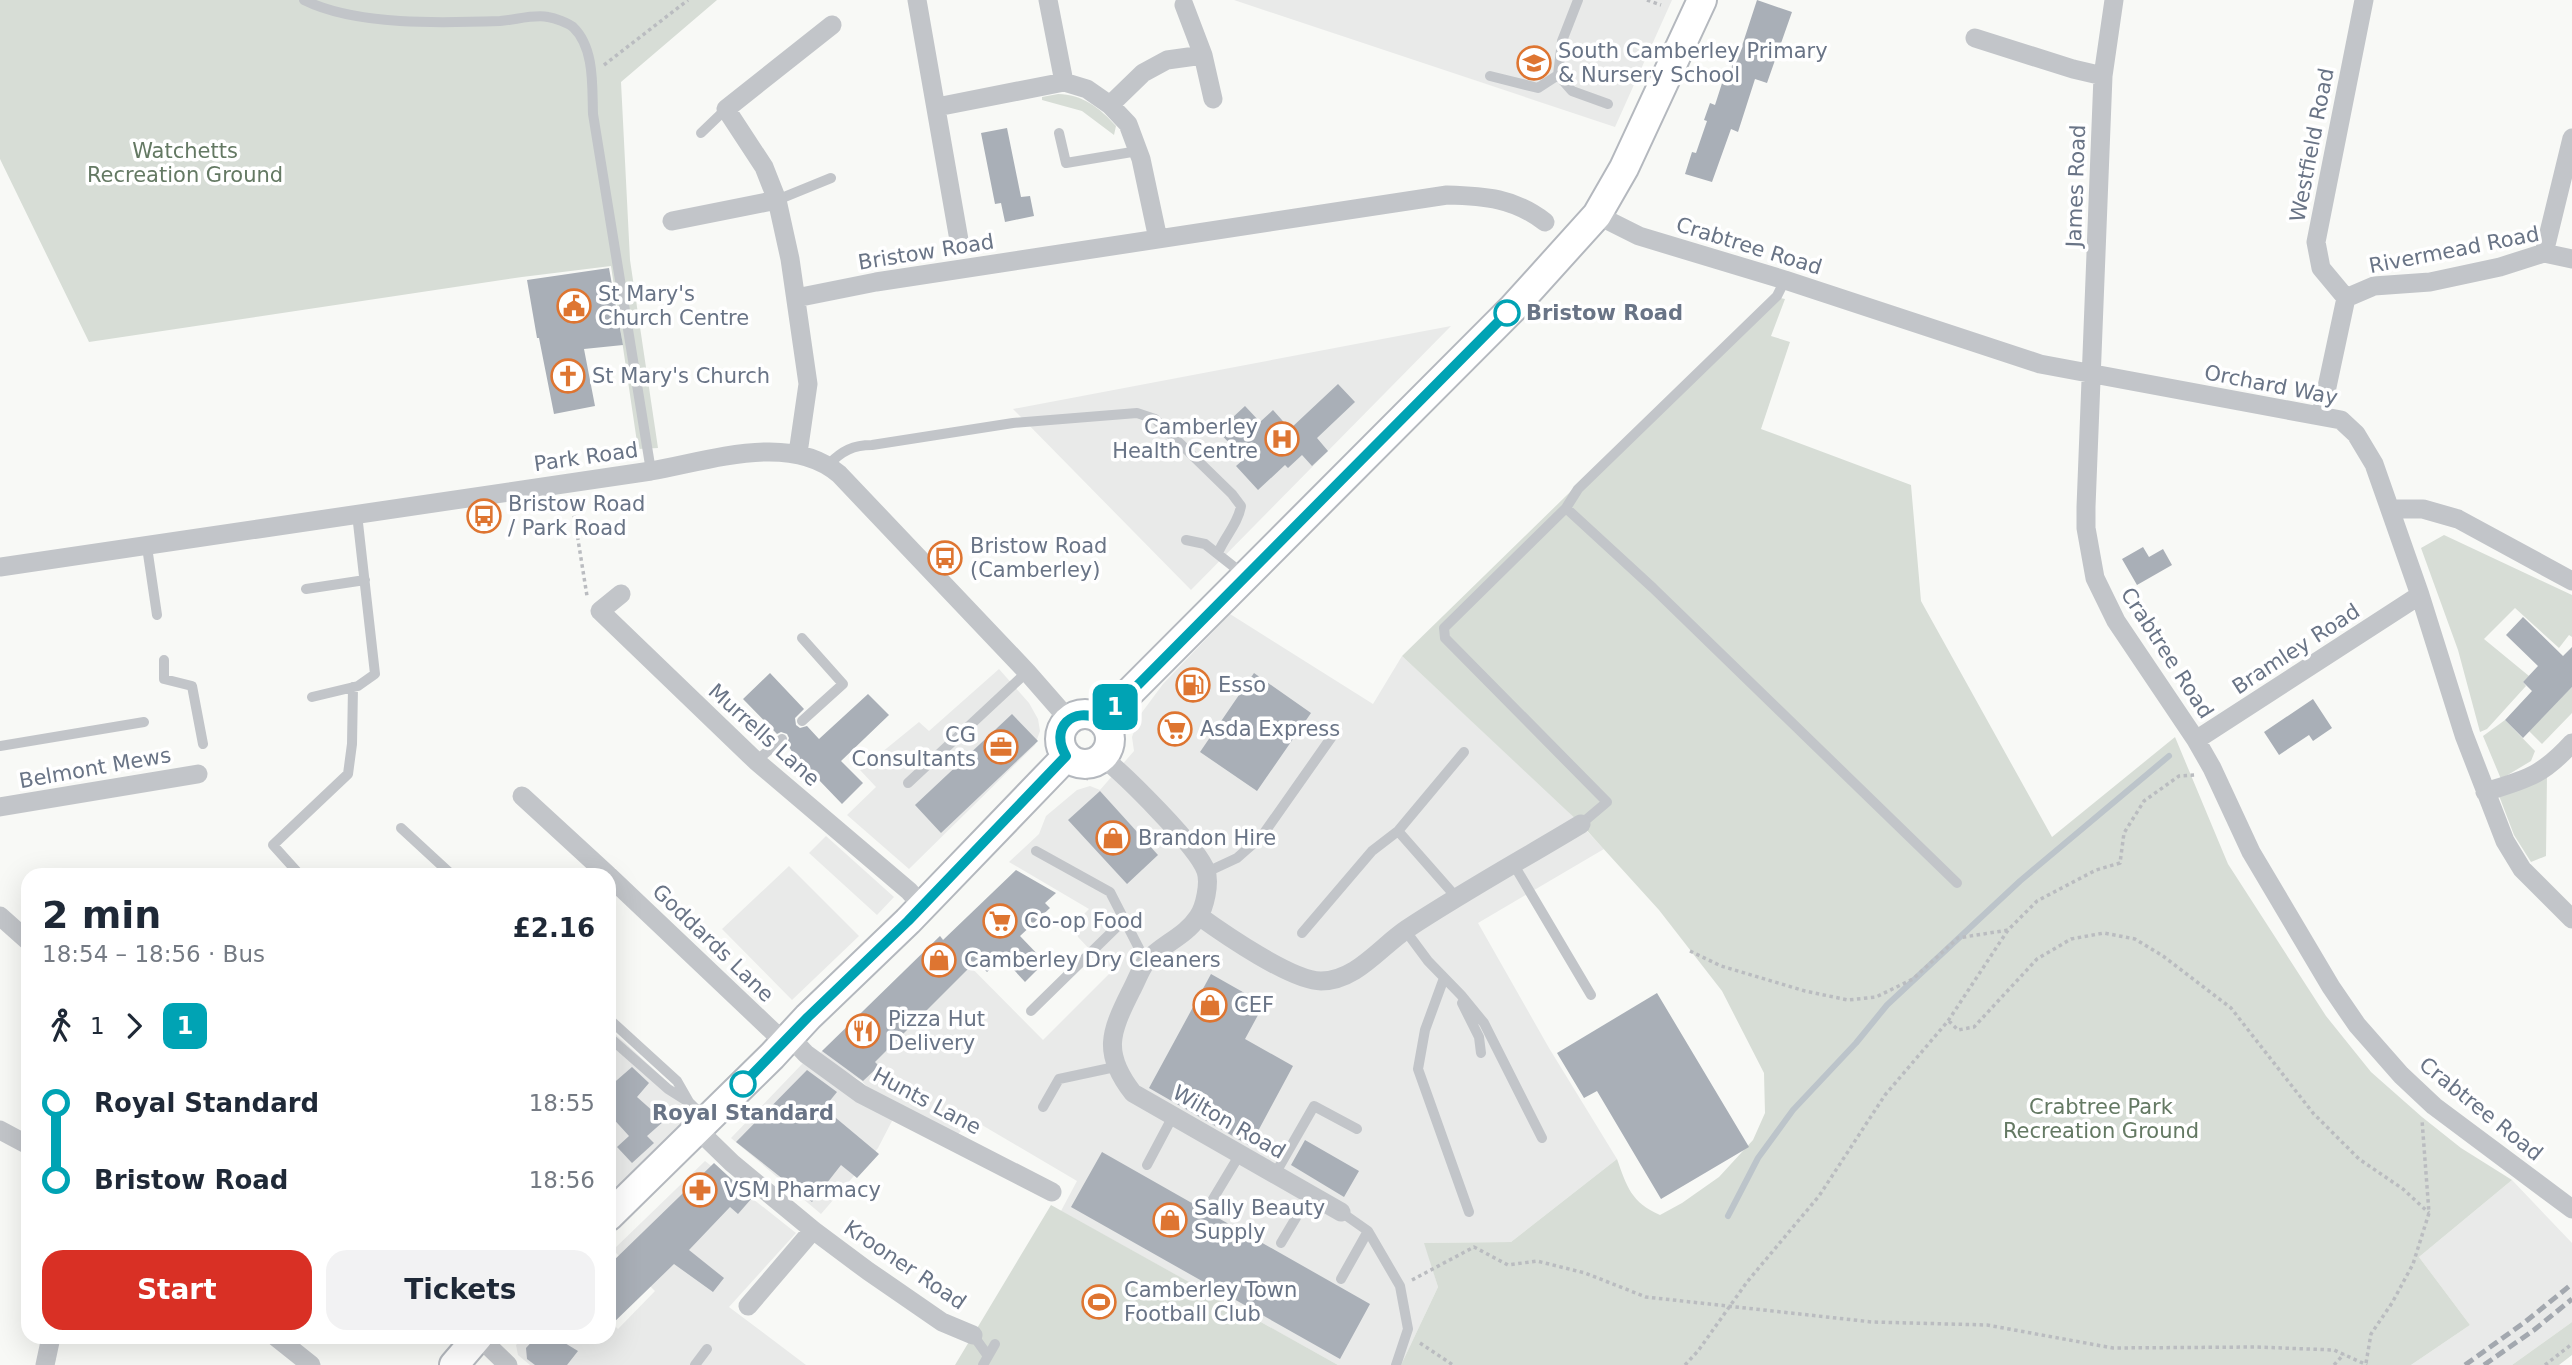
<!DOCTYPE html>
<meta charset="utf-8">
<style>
body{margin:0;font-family:"DejaVu Sans",sans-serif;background:#f2f2f3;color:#1f2937;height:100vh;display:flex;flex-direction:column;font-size:26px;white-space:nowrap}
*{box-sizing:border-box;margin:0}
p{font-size:23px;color:#747a83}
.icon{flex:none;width:38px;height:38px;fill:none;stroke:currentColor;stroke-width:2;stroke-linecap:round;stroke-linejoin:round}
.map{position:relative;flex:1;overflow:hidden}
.panel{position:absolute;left:21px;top:868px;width:595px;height:476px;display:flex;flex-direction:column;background:#fff;border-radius:21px;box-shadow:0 7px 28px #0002}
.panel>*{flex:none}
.badge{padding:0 14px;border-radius:10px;font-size:24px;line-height:46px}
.map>.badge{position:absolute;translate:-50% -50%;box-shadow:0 0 0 4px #fff}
.legs{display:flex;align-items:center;gap:10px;height:77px;padding:0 21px;font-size:23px}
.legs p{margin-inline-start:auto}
.headline{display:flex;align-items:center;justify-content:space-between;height:119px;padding:0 21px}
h1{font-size:38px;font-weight:800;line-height:52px}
.button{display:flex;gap:14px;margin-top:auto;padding:14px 21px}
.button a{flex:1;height:80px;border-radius:21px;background:#d93025;color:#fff;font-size:28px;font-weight:800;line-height:80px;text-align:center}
.button a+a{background:#f2f2f3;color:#1f2937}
ul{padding:0 21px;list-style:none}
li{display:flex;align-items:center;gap:24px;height:77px;font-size:26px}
li i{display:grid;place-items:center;width:10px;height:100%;margin:0 9px;background:currentColor}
li i::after{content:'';width:18px;height:18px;margin:-9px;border:5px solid;border-radius:50%;background:#fff}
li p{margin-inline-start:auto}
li:first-child i{background:linear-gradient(#0000 50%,currentColor 0)}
li:last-child i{background:linear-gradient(currentColor 50%,#0000 0)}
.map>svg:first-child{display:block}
.built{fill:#e9eae9}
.green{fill:#d7ddd6}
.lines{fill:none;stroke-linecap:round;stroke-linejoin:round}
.stream{stroke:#bcc4ca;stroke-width:6}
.building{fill:#a9afb7}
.secondary-casing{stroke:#b4b8be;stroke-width:32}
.path{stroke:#babcc0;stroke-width:3.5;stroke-dasharray:3.5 3.5;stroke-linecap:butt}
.service{stroke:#c2c5c9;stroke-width:10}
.minor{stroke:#c2c5c9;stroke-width:19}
.secondary{stroke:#fff;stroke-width:28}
.rail{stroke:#a3a8af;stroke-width:5;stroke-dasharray:10 5;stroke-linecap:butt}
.line-1-casing{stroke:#fff;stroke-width:16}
.line-1{stroke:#00a3b4;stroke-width:10}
.stop-1-dot{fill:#fff;stroke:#00a3b4;stroke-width:3.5}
.labels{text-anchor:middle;stroke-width:7;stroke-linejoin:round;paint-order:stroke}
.poi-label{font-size:21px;fill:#697486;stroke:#fff;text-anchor:start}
.street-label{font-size:21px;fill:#697486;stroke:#fff}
.park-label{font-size:21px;fill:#647963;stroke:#fff}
.stop-label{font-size:21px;font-weight:bold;fill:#697486;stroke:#fff;text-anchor:start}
</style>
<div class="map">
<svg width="2572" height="1365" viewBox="0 0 2572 1365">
<rect width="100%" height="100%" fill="#f8f9f6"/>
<path class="built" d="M1234,0H1672L1615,127Z
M1451,326L1191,590L1013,409Z
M1230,614L1373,704L1402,656L1562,805L1604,849L1478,923L1549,1048L1617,1159L1511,1242L1425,1243L1438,1287L1401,1365H1338L1061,1211L1077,1181L970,1118L957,1136L870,1090L862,1081L817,1056L940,936L1043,1040L1111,972L1078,937L1075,923L1089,909L1009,862L1039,834L1046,816L1077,790L1090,786L1100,790L1134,751L1132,737L1140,715L1163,684Z
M999,669L1029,703L1038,719L1040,731L1035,745L909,869L847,815L876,787L860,770L919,722L929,731Z
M826,836L894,897L877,915L809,853Z
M789,866L859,936L792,1000L722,929Z
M609,1028L662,1077L696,1114L609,1197Z
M803,1063L893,1119L878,1148L821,1214L731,1138Z
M705,1161L796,1233L729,1307L806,1365H530L518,1355L516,1345L524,1337H609V1320L618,1329L655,1291L613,1250Z
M2512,1180L2572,1243V1322L2512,1365H2411L2470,1325L2419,1257Z"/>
<path class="green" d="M0,0H717L621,82L630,260L658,448L638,449L611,266L522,277L89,342L0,159Z
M1058,94C1082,94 1100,108 1116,126L1114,135L1082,111L1042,100V97Z
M1771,296L1785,299L1771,336L1790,342L1761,429L1911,485L1921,601L2052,837L2175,737L2228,864L2326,1016L2371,1072L2422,1117L2461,1148L2512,1180L2419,1257L2470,1325L2411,1365H1401L1438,1287L1424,1243L1511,1242L1617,1159C1627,1187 1631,1202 1660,1215L1682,1203L1719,1177L1753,1140L1765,1113L1764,1073L1722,991L1659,910L1581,824L1402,656Z
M2444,535L2572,595V637L2569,635L2559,648L2515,608L2484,639L2529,676L2523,682L2526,686L2487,729L2480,732L2458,650L2421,548Z
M2572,687V713L2542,744L2529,731Z
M2505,720L2535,751L2531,761L2501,779L2483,736Z
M2547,774L2546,856L2531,862L2514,835L2498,793Z
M1051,1205L1338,1365H955Z
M2572,1322V1355L2559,1365H2512Z"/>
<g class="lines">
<path class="stream" d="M1728,1216L1758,1158L1793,1110L1856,1043L1887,1005L2020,881L2169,756"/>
</g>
<path class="building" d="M1757,0L1792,12L1767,83L1755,79L1738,132L1731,129L1712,182L1685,174L1692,152L1696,153L1707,121L1704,120L1710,103L1715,105L1724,77L1728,78L1738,48L1741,49Z
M1007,128L1021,197L1030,196L1034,216L1005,222L1001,203L995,204L981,133Z
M609,268L623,345L584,349L595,406L554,414L539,338H537L527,280Z
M1338,384L1355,402L1317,438L1328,451L1312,466L1302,455L1288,468L1285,465L1258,490L1236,466L1244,459L1218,431L1245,406L1260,422L1273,410L1290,429Z
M2143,547L2149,557L2163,549L2172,565L2137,585L2122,559Z
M2523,617L2563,656L2572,647V687L2523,738L2505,720L2532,691L2523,682L2538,666L2506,635Z
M770,673L804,709L795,718L796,725L800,728L807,726L819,739L868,694L889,715L841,761L863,783L842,804L793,753L787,744L789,738L787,734L781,732L777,734L743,699Z
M1254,673L1311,713L1257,791L1200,752Z
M2313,699L2332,728L2313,741L2309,735L2279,755L2264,732Z
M1012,714L1038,741L941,833L915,805Z
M1100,791L1158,855L1127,884L1068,820Z
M1016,870L1056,893L1045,903L1050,908L1020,936L1045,962L1025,982L1003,958L987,972L976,961L875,1062L879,1066L863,1081L822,1051L940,936L943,940Z
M1211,974L1264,1004L1245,1039L1293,1066L1250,1146L1149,1088Z
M1657,993L1749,1147L1661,1199L1597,1091L1584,1098L1557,1053Z
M632,1067L649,1083L637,1097L664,1121L647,1136L654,1143L632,1163L617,1147L629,1136L609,1114V1087Z
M807,1070L837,1092L824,1108L879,1154L857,1178L841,1165L812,1202L736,1142Z
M1305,1140L1359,1171L1344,1197L1291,1165Z
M1102,1152L1370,1304L1340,1359L1071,1207Z
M714,1163L752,1198L738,1214L730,1207L689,1250L724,1278L713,1292L674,1264L609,1327V1265Z
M536,1337H555L578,1351L567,1365H535L527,1359L526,1348Z"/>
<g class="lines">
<defs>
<path id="secondary" d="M1060 739a25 25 0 1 1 50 0a25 25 0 1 1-50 0Z
M1102,720L1513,308L1597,215L1624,168L1702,0
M609,1216L772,1056L808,1017L908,921L1067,756
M454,1365L478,1337"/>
</defs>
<use href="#secondary" class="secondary-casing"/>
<path class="path" d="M1647,0L1661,5
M604,65L688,0
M572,502L587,596
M1086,780L1089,772
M1690,951L1721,966L1805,991L1848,1000L1876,997L1913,979L1958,938L2008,930
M1949,1021L1958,1030L1974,1027L2037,959L2071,939L2104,933L2135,939L2163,956L2231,1008L2313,1113L2359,1159L2403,1189L2429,1213
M1412,1280L1474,1247L1508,1265L1537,1261L1585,1273L1646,1297L1872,1322L1987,1325L2113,1348L2256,1347L2334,1350L2367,1365
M1420,1343L1453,1365
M2366,1363L2371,1334L2392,1303L2413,1264L2429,1213L2422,1120
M1685,1365L1698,1351L1747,1282L1819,1196L1885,1095L1948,1021L2008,930L2037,901L2096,870L2120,863L2124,833L2144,801L2179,776L2195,775
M2334,1365L2344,1354
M2545,1365L2572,1344"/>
<path class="service" d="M304,0C356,26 443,23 500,21C515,20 534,14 548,17C555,18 568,23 573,27C595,48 592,87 593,114L651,471
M1578,0L1562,41L1558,75L1572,91L1608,104
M1490,76L1538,88L1558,75
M701,133L726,109
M1059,133L1066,163L1138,151
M777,200L831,178
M829,464C842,451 853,445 872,445L1013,423L1137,413L1155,419L1232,494L1241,506C1238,524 1225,536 1218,553
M1566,508L1653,588L1957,883
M1186,540L1205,544L1243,574
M147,547L157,615
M306,589L365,580
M802,638L843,684L802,721
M164,660V679L192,686L203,744
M312,697L358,686L375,674L357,514
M0,746L144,722
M756,761L782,739
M908,783L1027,672
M1581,824L1607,802L1445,638L1444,628L1566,508L1578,489L1777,296L1785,280
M401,828L452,875
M1398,831L1457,898
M1036,851L1110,892L1146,962
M1514,865L1591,995
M1207,872L1237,858L1262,836L1333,735
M300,875L273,845L348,774L352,744L353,687
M1405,930L1428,961L1461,995L1484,1023L1542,1138
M1302,933L1372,851L1398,831L1464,752
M1444,978L1425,1030L1418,1069L1469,1212
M1462,1003L1479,1037L1481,1053
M1031,1011L1124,920
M609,1019L677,1081L689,1102L706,1119
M609,1037L668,1089L687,1101
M1043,1107L1059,1079L1115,1067
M1147,1165L1173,1116
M1275,1174L1314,1106L1357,1129
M1210,1204L1240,1154
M1341,1212L1368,1231L1400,1286L1408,1329L1396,1365
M1281,1243L1310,1194
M1341,1279L1368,1231
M973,1335L988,1356
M695,1365L707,1349
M983,1365L995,1344"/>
<path class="minor" d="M917,0L959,240
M1048,0L1064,82
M2114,0L2103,76L2086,507V528L2095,578L2116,621L2196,740L2212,768L2251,852L2331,987L2357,1025L2401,1075L2434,1106L2572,1209
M1184,5L1203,55L1213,99
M1975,38L2073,69L2103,76
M1110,105L1143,73L1167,60L1203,55
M937,107L1064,82L1087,89L1110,105L1128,124L1141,159L1158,239
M1597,215L1639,236L1785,280L2040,364L2341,420L2356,434L2374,464L2420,595L2464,735L2505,841L2522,869L2572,919
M672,221L777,200
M2544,253L2572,138
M796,298L876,282L1447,195C1485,196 1514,198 1545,222
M2346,298L2374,286L2430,282L2500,267L2544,253L2572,259
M2321,415L2346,298L2321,268L2316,242L2364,0
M798,453L808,384L790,259L777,200L764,167L726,109L832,25
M2390,509H2423L2458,519L2572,581
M0,567L651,471C709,461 790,432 839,474L1027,672L1069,720
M621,594L600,611L756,761L909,891L922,906
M2196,740L2420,595
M1102,757C1124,774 1198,847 1206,871C1210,883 1205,907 1198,917C1185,937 1160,945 1146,962C1140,970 1136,982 1131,991C1110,1033 1102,1053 1133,1093L1341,1212
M2485,792C2527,779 2542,776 2572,743
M522,796L608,875
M0,807L198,774
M609,876L785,1043
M0,916L28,941
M1199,916C1224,934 1292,981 1321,981C1356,981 1380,947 1407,929C1463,892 1523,859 1581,824
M790,1037L806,1054L861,1094L1052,1192
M697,1129L732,1163L813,1230L868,1271L942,1322L973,1335
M0,1130L28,1145
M748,1306L813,1230
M276,1337L311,1365
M479,1337L508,1365
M45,1365L51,1337"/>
<use href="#secondary" class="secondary"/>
<path class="rail" d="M2465,1365L2525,1322L2572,1284
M2484,1365L2534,1330L2572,1299"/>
</g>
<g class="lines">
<defs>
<path id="line-1" d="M743,1084L808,1017L908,921L1066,756C1049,728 1073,705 1101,720L1126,697L1507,313"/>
</defs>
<use href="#line-1" class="line-1-casing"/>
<use href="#line-1" class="line-1"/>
</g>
<defs>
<symbol id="school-ring" viewBox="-11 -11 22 22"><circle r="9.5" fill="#fff" stroke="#de7531" stroke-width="1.5"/><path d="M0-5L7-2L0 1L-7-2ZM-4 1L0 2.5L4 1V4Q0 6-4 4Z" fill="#de7531"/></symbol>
<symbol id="civic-ring" viewBox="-11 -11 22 22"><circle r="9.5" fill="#fff" stroke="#de7531" stroke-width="1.5"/><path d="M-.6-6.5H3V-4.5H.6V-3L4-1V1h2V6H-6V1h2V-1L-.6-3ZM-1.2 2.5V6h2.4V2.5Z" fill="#de7531"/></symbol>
<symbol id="church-ring" viewBox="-11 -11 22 22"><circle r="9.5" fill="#fff" stroke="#de7531" stroke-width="1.5"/><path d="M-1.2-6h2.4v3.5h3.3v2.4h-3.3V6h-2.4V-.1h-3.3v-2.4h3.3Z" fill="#de7531"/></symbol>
<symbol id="hospital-ring" viewBox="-11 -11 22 22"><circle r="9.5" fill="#fff" stroke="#de7531" stroke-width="1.5"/><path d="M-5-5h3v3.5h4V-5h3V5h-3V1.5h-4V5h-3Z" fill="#de7531"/></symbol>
<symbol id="bus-ring" viewBox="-11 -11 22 22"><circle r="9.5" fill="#fff" stroke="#de7531" stroke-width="1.5"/><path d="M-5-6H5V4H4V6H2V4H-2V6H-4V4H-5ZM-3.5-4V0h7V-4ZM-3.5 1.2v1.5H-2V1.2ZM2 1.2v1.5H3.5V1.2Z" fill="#de7531"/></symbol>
<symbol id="fuel-ring" viewBox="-11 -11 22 22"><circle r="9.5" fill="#fff" stroke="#de7531" stroke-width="1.5"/><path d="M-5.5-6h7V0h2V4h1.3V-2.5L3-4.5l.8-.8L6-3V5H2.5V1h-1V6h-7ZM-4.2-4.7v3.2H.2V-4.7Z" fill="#de7531"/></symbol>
<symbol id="supermarket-ring" viewBox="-11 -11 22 22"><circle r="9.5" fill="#fff" stroke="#de7531" stroke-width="1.5"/><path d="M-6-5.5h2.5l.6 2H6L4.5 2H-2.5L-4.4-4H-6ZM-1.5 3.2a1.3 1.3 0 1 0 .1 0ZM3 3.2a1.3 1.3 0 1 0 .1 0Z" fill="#de7531"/></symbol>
<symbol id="office-ring" viewBox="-11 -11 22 22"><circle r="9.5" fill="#fff" stroke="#de7531" stroke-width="1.5"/><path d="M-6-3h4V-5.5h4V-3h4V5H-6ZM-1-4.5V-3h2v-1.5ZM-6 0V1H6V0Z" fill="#de7531"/></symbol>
<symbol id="shop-ring" viewBox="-11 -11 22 22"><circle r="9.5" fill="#fff" stroke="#de7531" stroke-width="1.5"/><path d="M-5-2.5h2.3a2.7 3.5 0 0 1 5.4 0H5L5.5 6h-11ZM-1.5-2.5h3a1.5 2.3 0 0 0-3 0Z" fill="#de7531"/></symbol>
<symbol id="restaurant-ring" viewBox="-11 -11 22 22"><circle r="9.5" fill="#fff" stroke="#de7531" stroke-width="1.5"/><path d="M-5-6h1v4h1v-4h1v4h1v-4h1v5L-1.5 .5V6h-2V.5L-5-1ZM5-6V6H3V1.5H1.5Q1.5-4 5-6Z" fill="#de7531"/></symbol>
<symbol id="pharmacy-ring" viewBox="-11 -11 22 22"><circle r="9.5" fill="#fff" stroke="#de7531" stroke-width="1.5"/><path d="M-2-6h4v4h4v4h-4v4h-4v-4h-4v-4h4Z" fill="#de7531"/></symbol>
<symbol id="stadium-ring" viewBox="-11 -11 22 22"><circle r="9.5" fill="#fff" stroke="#de7531" stroke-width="1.5"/><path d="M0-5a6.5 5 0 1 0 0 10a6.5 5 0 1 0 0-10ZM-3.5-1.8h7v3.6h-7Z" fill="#de7531"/></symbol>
</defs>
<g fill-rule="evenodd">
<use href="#school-ring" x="1515" y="44" width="38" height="38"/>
<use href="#civic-ring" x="555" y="287" width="38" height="38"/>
<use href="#church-ring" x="549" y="357" width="38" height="38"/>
<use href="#hospital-ring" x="1263" y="420" width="38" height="38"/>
<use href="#bus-ring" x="465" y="497" width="38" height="38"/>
<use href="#bus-ring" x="926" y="539" width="38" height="38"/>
<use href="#fuel-ring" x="1174" y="666" width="38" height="38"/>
<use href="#supermarket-ring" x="1156" y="710" width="38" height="38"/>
<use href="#office-ring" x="982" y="728" width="38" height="38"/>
<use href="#shop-ring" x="1094" y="819" width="38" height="38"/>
<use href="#supermarket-ring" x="981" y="902" width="38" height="38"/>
<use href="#shop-ring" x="920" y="941" width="38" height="38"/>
<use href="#shop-ring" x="1191" y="986" width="38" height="38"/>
<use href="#restaurant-ring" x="844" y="1012" width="38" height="38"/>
<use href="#pharmacy-ring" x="681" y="1171" width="38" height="38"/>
<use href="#shop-ring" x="1151" y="1201" width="38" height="38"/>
<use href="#stadium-ring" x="1080" y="1283" width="38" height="38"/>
</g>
<g class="stop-1-dot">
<circle cx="1507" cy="313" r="12"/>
<circle cx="743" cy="1084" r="12"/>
</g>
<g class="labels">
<g class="poi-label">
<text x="1558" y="58">South Camberley Primary<tspan x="1558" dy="24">&amp; Nursery School</tspan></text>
<text x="598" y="301">St Mary's<tspan x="598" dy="24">Church Centre</tspan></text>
<text x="592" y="383">St Mary's Church</text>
<text x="1258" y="434" text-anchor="end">Camberley<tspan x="1258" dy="24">Health Centre</tspan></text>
<text x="508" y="511">Bristow Road<tspan x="508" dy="24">/ Park Road</tspan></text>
<text x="970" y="553">Bristow Road<tspan x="970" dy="24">(Camberley)</tspan></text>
<text x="1218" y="692">Esso</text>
<text x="1200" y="736">Asda Express</text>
<text x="976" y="742" text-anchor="end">CG<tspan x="976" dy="24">Consultants</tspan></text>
<text x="1138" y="845">Brandon Hire</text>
<text x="1024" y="928">Co-op Food</text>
<text x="964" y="967">Camberley Dry Cleaners</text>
<text x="1234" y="1012">CEF</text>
<text x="888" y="1026">Pizza Hut<tspan x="888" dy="24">Delivery</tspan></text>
<text x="724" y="1197">VSM Pharmacy</text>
<text x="1194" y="1215">Sally Beauty<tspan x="1194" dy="24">Supply</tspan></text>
<text x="1124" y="1297">Camberley Town<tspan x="1124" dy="24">Football Club</tspan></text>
</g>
<g class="street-label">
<text transform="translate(2312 145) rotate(-79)" y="7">Westfield Road</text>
<text transform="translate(2076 186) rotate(-88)" y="7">James Road</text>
<text transform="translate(1749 246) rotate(17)" y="7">Crabtree Road</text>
<text transform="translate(2454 250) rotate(-11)" y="7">Rivermead Road</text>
<text transform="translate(926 252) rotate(-9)" y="7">Bristow Road</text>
<text transform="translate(2271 385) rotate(11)" y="7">Orchard Way</text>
<text transform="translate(586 457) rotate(-8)" y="7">Park Road</text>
<text transform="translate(2296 649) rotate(-33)" y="7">Bramley Road</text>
<text transform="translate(2167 653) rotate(57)" y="7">Crabtree Road</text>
<text transform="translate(764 735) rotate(42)" y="7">Murrells Lane</text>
<text transform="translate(95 768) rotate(-10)" y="7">Belmont Mews</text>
<text transform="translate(713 943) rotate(44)" y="7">Goddards Lane</text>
<text transform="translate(927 1101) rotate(28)" y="7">Hunts Lane</text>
<text transform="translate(2481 1109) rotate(39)" y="7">Crabtree Road</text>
<text transform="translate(1229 1122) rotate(30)" y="7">Wilton Road</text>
<text transform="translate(905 1265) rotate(34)" y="7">Krooner Road</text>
</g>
<g class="park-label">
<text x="185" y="158">Watchetts<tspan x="185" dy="24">Recreation Ground</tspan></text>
<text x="2101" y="1114">Crabtree Park<tspan x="2101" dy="24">Recreation Ground</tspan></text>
</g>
<g class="stop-label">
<text x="1526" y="320">Bristow Road</text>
<text x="743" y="1120" text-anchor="middle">Royal Standard</text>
</g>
</g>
</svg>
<b class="badge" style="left:1115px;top:707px;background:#00a3b4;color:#fff">1</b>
<section class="panel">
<div class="headline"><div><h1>2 min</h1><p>18:54 – 18:56 · Bus</p></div><b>£2.16</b></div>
<div class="legs"><svg class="icon" aria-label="walk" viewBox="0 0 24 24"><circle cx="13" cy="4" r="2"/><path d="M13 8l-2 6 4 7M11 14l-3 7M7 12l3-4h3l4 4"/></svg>1<svg class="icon" aria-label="forward" viewBox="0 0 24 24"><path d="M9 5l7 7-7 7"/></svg><b class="badge" style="background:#00a3b4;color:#fff">1</b></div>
<ul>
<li><i style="color:#00a3b4"></i><b>Royal Standard</b><p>18:55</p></li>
<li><i style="color:#00a3b4"></i><b>Bristow Road</b><p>18:56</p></li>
</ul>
<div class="button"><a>Start</a><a>Tickets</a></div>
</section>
</div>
